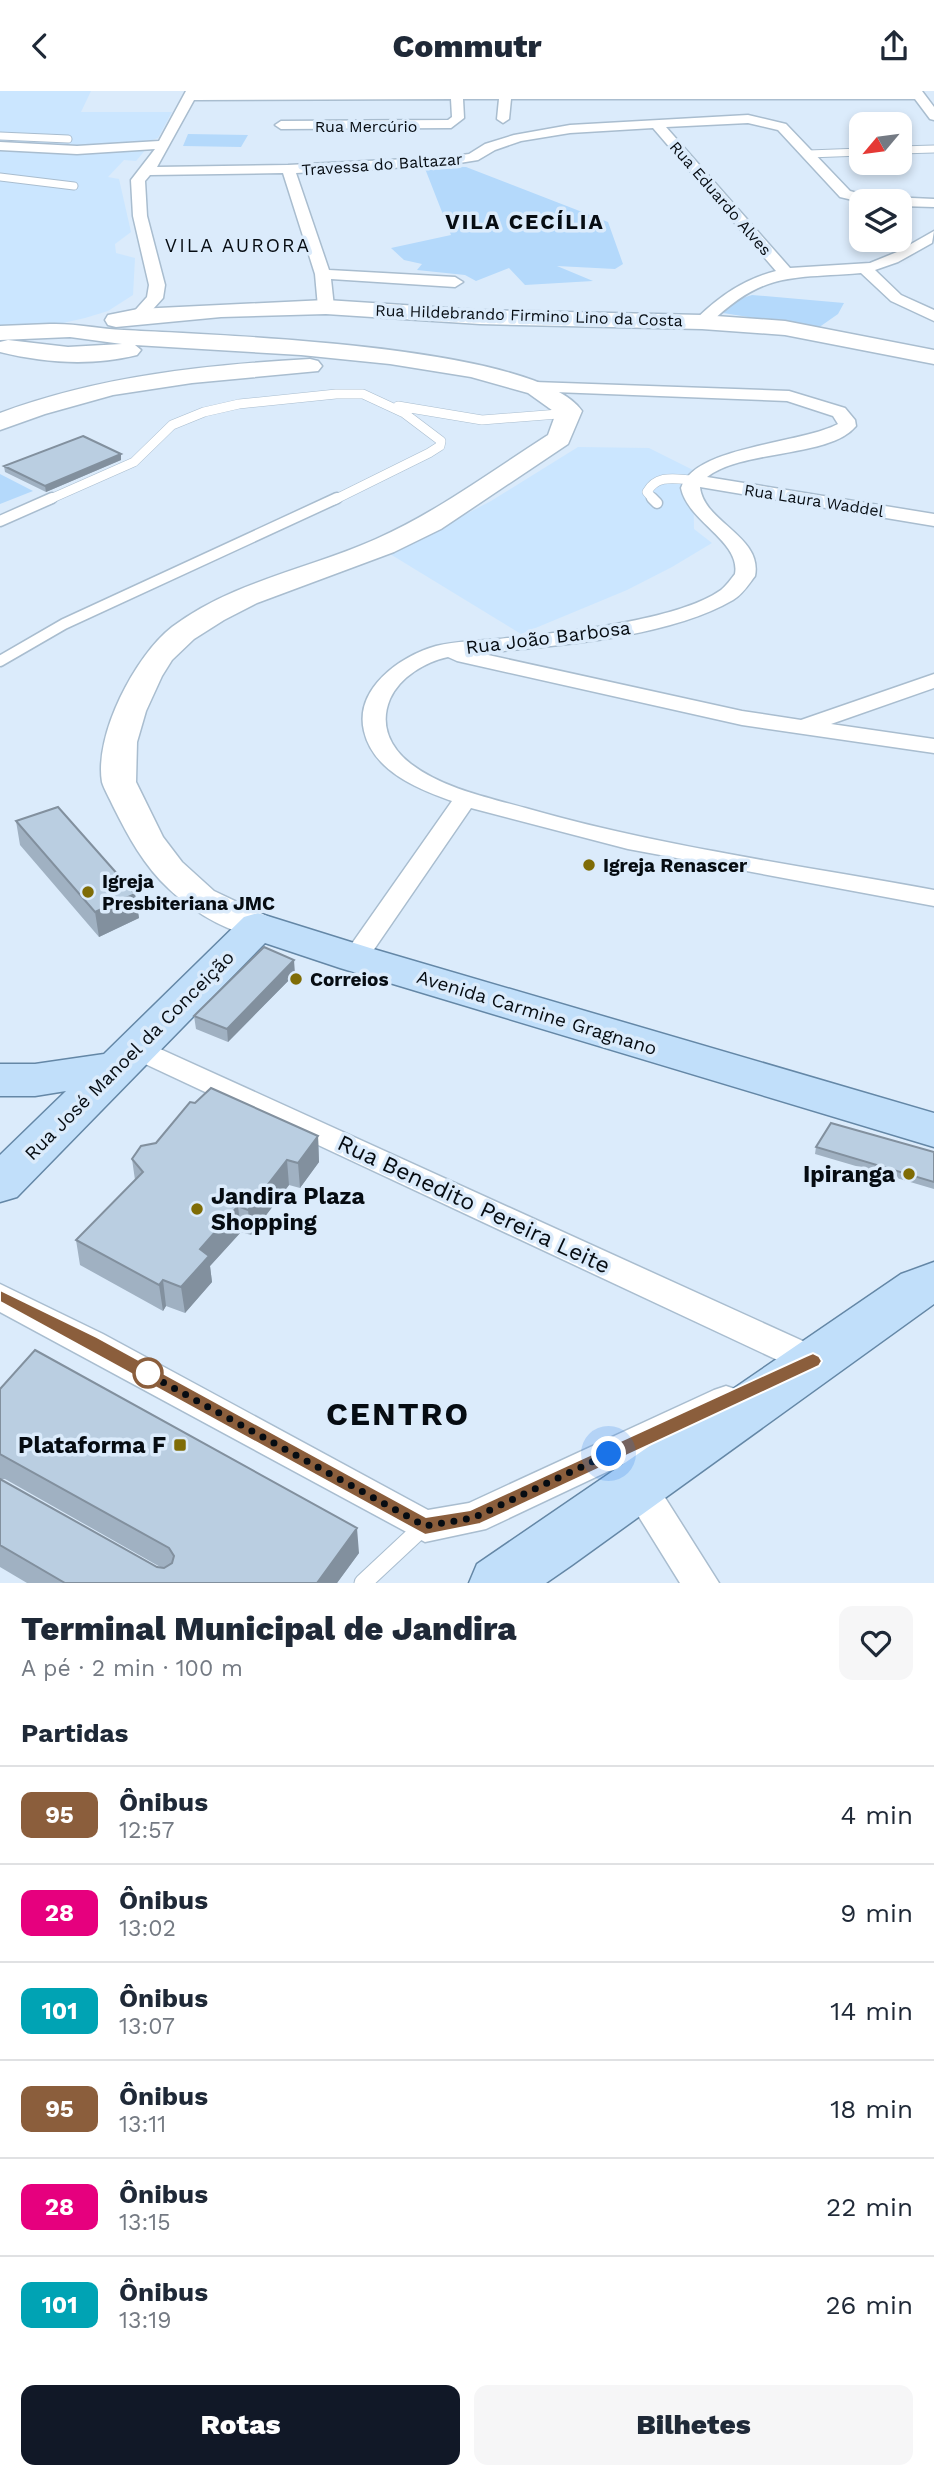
<!DOCTYPE html>
<html lang="pt">
<meta charset="utf-8">
<style>
body{margin:0;font-family:"Work Sans",sans-serif;background:#f6f6f7;color:#1f2937;height:100vh;display:flex;flex-direction:column;font-size:26px;white-space:nowrap}
*{box-sizing:border-box;margin:0}
p{font-size:23px;color:#747a83}
.icon{flex:none;width:38px;height:38px;fill:none;stroke:currentColor;stroke-width:2;stroke-linecap:round;stroke-linejoin:round}
.map{position:relative;height:1492px;overflow:hidden}
.panel{display:flex;flex-direction:column;background:#fff;flex:1}
.panel>*{flex:none}
.badge{padding:0 14px;border-radius:10px;font-size:24px;line-height:46px}
.needle{width:46px;rotate:241deg}
.controls{position:absolute;left:849px;top:21px;display:grid;gap:14px}
.controls a{display:grid;place-items:center;width:63px;height:63px;border-radius:14px;background:#fff;box-shadow:0 4px 10px #0003;font-size:35px}
.you{position:absolute;width:35px;height:35px;margin:-18px;border:5px solid #fff;border-radius:50%;background:#1a73e8;box-shadow:0 0 0 10px #1a73e833}
.map>.badge{position:absolute;translate:-50% -50%;box-shadow:0 0 0 4px #fff}
h2{padding:0 21px;font-size:26px;line-height:63px}
.round{display:grid;place-items:center;flex:none;width:74px;height:74px;border-radius:14px;background:#f6f6f7}
.head{display:flex;align-items:center;justify-content:space-between;height:119px;padding:0 21px}
h1{font-size:33px;font-weight:800;line-height:52px}
.action{display:flex;gap:14px;margin-top:auto;padding:14px 21px}
.action a{flex:1;height:80px;border-radius:14px;background:#111827;color:#fff;font-size:28px;font-weight:800;line-height:80px;text-align:center}
.action a+a{background:#f6f6f7;color:#1f2937}
ul{padding:0;list-style:none}
li{display:flex;align-items:center;gap:21px;height:98px;padding:0 21px;border-top:2px solid #e0e1e3}
li div{flex:1}
li b{display:block;font-size:26px}
li em{font-style:normal}
li .badge{min-width:77px;font-weight:700;text-align:center}
header{display:flex;justify-content:space-between;align-items:center;height:91px;padding:0 21px;background:#fff;font-size:32px;font-weight:800}
.map>svg:first-child{display:block}
.built{fill:#cbe6ff}
.green{fill:#b4d9fb}
.lines{fill:none;stroke-linecap:round;stroke-linejoin:round}
.lane-far3-casing{stroke:#a9bdcf;stroke-width:9}
.lane-far2-casing{stroke:#a9bdcf;stroke-width:10}
.lane-far1-casing{stroke:#a9bdcf;stroke-width:13}
.lane-casing{stroke:#a9bdcf;stroke-width:19}
.street-casing{stroke:#a9bdcf;stroke-width:3}
.secondary-casing{stroke:#a9bdcf;stroke-width:3}
.primary-casing{stroke:#6487a6;stroke-width:3}
.lane-far3{stroke:#fff;stroke-width:7}
.lane-far2{stroke:#fff;stroke-width:9}
.lane-far1{stroke:#fff;stroke-width:10}
.lane{stroke:#fff;stroke-width:17}
.street{fill:#fff;fill-rule:evenodd}
.secondary{fill:#fff;fill-rule:evenodd}
.primary{fill:#c1dffa;fill-rule:evenodd}
.wall{fill:#a0b1c2;fill-rule:evenodd}
.shaded-wall{fill:#82909e}
.building{fill:#bacee1;stroke:#82909e;stroke-width:2}
.line{fill:#8b5e3c;stroke:#fff;stroke-width:2}
.walk{stroke:#060c12;stroke-width:7;stroke-dasharray:0 12.6}
.poi-dot{fill:#7f6c06;stroke:#dbebfb;stroke-width:2.5}
.stop-dot{fill:#fff;stroke:#8b5e3c;stroke-width:3.5}
.labels{text-anchor:middle;stroke-width:7;stroke-linejoin:round;paint-order:stroke}
.far-street-label{font-size:16px;fill:#060c12;stroke:#dbebfb}
.far-quarter-label{font-size:19px;letter-spacing:2px;fill:#060c12;stroke:#dbebfb}
.street-label{font-size:19px;fill:#060c12;stroke:#dbebfb}
.poi-label{font-size:19px;font-weight:bold;fill:#060c12;stroke:#dbebfb;text-anchor:start}
.far-district-label{font-size:21px;font-weight:bold;letter-spacing:2px;fill:#060c12;stroke:#dbebfb}
.near-poi-label{font-size:23px;font-weight:bold;fill:#060c12;stroke:#dbebfb;text-anchor:end}
.near-street-label{font-size:23px;fill:#060c12;stroke:#dbebfb}
.near-district-label{font-size:32px;font-weight:bold;letter-spacing:2px;fill:#060c12;stroke:#dbebfb}
</style>
<header><svg class="icon" aria-label="back" viewBox="0 0 24 24"><path d="M15 5l-7 7 7 7"/></svg>Commutr<svg class="icon" aria-label="share" viewBox="0 0 24 24"><path d="M12 15V3M7 8l5-5 5 5M5 13v7h14v-7"/></svg></header>
<div class="map">
<svg width="934" height="1492" viewBox="0 0 934 1492">
<rect width="100%" height="100%" fill="#dbebfb"/>
<path class="built" d="M0,0H91L81,21H172L158,47L152,49L75,55L0,50Z
M147,57L136,70L124,69L108,86L119,88L131,141L115,153L116,162L135,167L133,204L108,220L85,227L50,235H0V59L77,62Z
M578,356L649,357L693,379L694,438L712,452L672,476L627,499L521,543L390,463L491,410Z"/>
<path class="green" d="M188,43L248,44L241,56L183,55Z
M424,75L466,76L608,131L623,173L615,178L557,175L593,190L525,194L509,177L476,190L465,184L417,179L422,173L404,169L391,157L451,144Z
M752,204L844,212L838,223L818,237L723,222L736,209Z
M0,383L33,400L0,413Z"/>
<g class="lines">
<defs>
<path id="lane-far3" d="M0,45L68,48
M900,59L934,58
M809,63L861,61
M0,86L74,95"/>
<path id="lane-far2" d="M398,315L482,329L571,322
M48,409L134,371L172,334L204,321L239,313L336,303H363L404,322L441,350L440,355L429,362L334,409
M654,409L647,401C657,383 675,388 693,389"/>
<path id="lane-far1" d="M652,407L657,412
M0,430L52,407
M0,570L64,533L337,407"/>
<path id="lane" d="M363,1492L424,1435"/>
<path id="street" d="M186,0H922L934,16V29L930,28L915,8H511L509,28L503,32L497,28L499,8H463L464,27L451,37L281,38L275,34L281,30L448,29L452,26L451,8L194,9L157,76L288,74L447,66L469,63L485,53L514,44L570,34L748,24L786,33L850,100L868,105L934,108V116L900,115V110L861,111L840,106L778,39L748,32L666,36L790,177L870,172L897,161L934,140L932,152L898,171L875,179L901,204L934,219V230L891,210L861,182C789,188 764,180 708,234H696L694,231L696,228C720,205 744,188 776,180L653,37L570,42L521,50L495,59L478,69L447,74L296,82L329,179L455,186L463,191L455,196L331,188L334,216L326,221L318,216L315,183L283,82L150,84L145,90L147,125L165,194L163,207L144,228H132L130,225L147,206L149,194L133,125L131,89L155,58L77,63L0,59V51L77,55L159,50Z
M534,291L789,300L845,317L855,329L856,335C830,367 743,358 707,386L934,423V435L700,396C703,431 763,445 755,485C749,493 742,504 733,509C668,547 554,555 479,562L742,620L801,629L934,583V597L831,633L934,648V662L742,634L457,570L448,566C425,571 400,586 390,608C379,634 390,657 411,673C444,698 490,707 529,718C662,756 798,774 934,799V815L628,758L471,717L364,873L355,876L346,873L342,867L346,861L452,710C418,698 373,680 364,640C354,598 400,565 436,555C456,550 478,550 499,548C555,542 676,531 721,499C726,495 731,488 735,483C741,450 688,431 681,397C694,355 800,353 838,333L833,325L787,310L528,300L526,296Z
M136,947L825,1260L830,1270L825,1280L813,1284L801,1280L126,964L122,957L126,950Z
M0,1193L103,1243L428,1419L469,1412L714,1299L726,1295L738,1299L743,1309L738,1319L486,1438L425,1451L0,1221Z
M639,1382L652,1386L719,1492H680L621,1397L626,1386Z"/>
<path id="secondary" d="M326,209L480,219L702,224L785,230L934,259V273L785,244L702,238L480,233L326,223L221,226L116,236L108,234L105,229L108,224L138,218Z
M50,233C75,232 99,238 124,239C209,244 536,253 582,320L568,353L441,438L394,461L257,512L224,529L194,548L172,569L162,585L146,620L137,651L136,691L163,746L182,771L214,800L271,827L277,835L271,843C240,852 191,819 169,798C144,775 128,745 113,715C110,708 104,698 102,691C94,644 135,565 172,536C231,491 309,478 376,448C437,421 492,380 548,344L556,322L528,302L471,286L390,273L301,264L135,254L141,259L137,264C93,275 44,272 0,261V251L8,249L68,256L122,253L70,246L0,249V235Z
M310,268L318,270L322,275L318,280L192,292L113,304L45,323L0,339V322C100,285 204,274 310,268Z"/>
<path id="primary" d="M258,822L370,857L934,1022V1056L340,877L265,852L17,1106L0,1111V1064L66,1000L35,1005H0V973H35L104,963L244,826Z
M934,1171V1213L572,1474L546,1492H469L477,1473L901,1183Z"/>
</defs>
<use href="#lane-far3" class="lane-far3-casing"/>
<use href="#lane-far2" class="lane-far2-casing"/>
<use href="#lane-far1" class="lane-far1-casing"/>
<use href="#lane" class="lane-casing"/>
<use href="#street" class="street-casing"/>
<use href="#secondary" class="secondary-casing"/>
<use href="#primary" class="primary-casing"/>
<use href="#lane-far3" class="lane-far3"/>
<use href="#lane-far2" class="lane-far2"/>
<use href="#lane-far1" class="lane-far1"/>
<use href="#lane" class="lane"/>
<use href="#street" class="street"/>
<use href="#secondary" class="secondary"/>
<use href="#primary" class="primary"/>
</g>
<path class="wall" d="M121,369L46,401L5,381L4,375Z
M16,730L135,803L139,827L99,846L20,754Z
M295,883L228,951L196,938L194,925Z
M318,1045L319,1071L300,1097L289,1094L251,1144L241,1141L210,1175L212,1191L185,1222L166,1215L163,1220L80,1174L76,1149L135,1089L132,1068Z
M816,1056L934,1061V1098L815,1063Z
M0,1298L359,1462L337,1492H27L0,1476ZM0,1388H5L162,1477L157,1476Z"/>
<path class="shaded-wall" d="M121,363V369L46,401L45,395Z
M135,803L139,827L99,846L95,821Z
M294,869L295,883L228,951L227,938Z
M318,1045L319,1071L300,1097L298,1072Z
M287,1069L289,1094L251,1144L248,1119Z
M238,1115L241,1141L210,1175L212,1191L185,1222L181,1196L200,1158Z
M163,1189L166,1215L163,1220L159,1194Z
M357,1437L359,1462L337,1492H317Z"/>
<path class="building" d="M83,345L121,363L45,395L4,375Z
M58,716L135,803L95,821L16,730Z
M264,856L294,869L227,938L194,925Z
M211,997L318,1045L298,1072L287,1069L248,1119L238,1115L200,1158L209,1165L181,1196L163,1189L159,1194L76,1149L143,1081L132,1068L141,1055L156,1052L190,1011L195,1012Z
M831,1032L934,1061V1091L816,1056Z
M35,1259L357,1437L317,1492H65L0,1454V1388L157,1476L164,1477L172,1472L174,1465L169,1457L0,1363V1298Z"/>
<path class="line" d="M0,1199L97,1246L426,1426L470,1419L806,1265L813,1262L819,1265L822,1270L819,1275L480,1433L425,1444L84,1257L0,1211Z"/>
<g class="lines">
<path class="walk" d="M148,1282L139,1278L425,1435L473,1427L609,1363"/>
</g>
<g class="poi-dot">
<circle cx="589" cy="774" r="7"/>
<circle cx="88" cy="801" r="7"/>
<circle cx="296" cy="888" r="7"/>
<circle cx="909" cy="1083" r="7"/>
<circle cx="197" cy="1118" r="7"/>
<rect x="173" y="1347" width="14" height="14" rx="3.5"/>
</g>
<circle class="stop-dot" cx="148" cy="1282" r="14"/>
<g class="labels">
<g class="far-street-label">
<text x="366" y="41">Rua Mercúrio</text>
<text transform="translate(382 73) rotate(-4)" y="6">Travessa do Baltazar</text>
<text transform="translate(721 107) rotate(49)" y="6">Rua Eduardo Alves</text>
<text transform="translate(529 224) rotate(2)" y="6">Rua Hildebrando Firmino Lino da Costa</text>
<text transform="translate(814 409) rotate(9)" y="6">Rua Laura Waddel</text>
</g>
<g class="far-quarter-label">
<text x="238" y="161">VILA AURORA</text>
</g>
<g class="street-label">
<text transform="translate(548 546) rotate(-7)" y="7">Rua João Barbosa</text>
<text transform="translate(537 921) rotate(17)" y="7">Avenida Carmine Gragnano</text>
<text transform="translate(129 964) rotate(-45)" y="7">Rua José Manoel da Conceição</text>
</g>
<g class="poi-label">
<text x="603" y="781">Igreja Renascer</text>
<text x="102" y="797">Igreja<tspan x="102" dy="22">Presbiteriana JMC</tspan></text>
<text x="310" y="895">Correios</text>
</g>
<g class="far-district-label">
<text x="525" y="138">VILA CECÍLIA</text>
</g>
<g class="near-poi-label">
<text x="895" y="1091">Ipiranga</text>
<text x="211" y="1113" text-anchor="start">Jandira Plaza<tspan x="211" dy="26">Shopping</tspan></text>
<text x="166" y="1362">Plataforma F</text>
</g>
<g class="near-street-label">
<text transform="translate(474 1113) rotate(25)" y="8">Rua Benedito Pereira Leite</text>
</g>
<g class="near-district-label">
<text x="398" y="1334">CENTRO</text>
</g>
</g>
</svg>
<div class="controls">
<a><svg class="needle" viewBox="-14 -14 28 28"><path d="M0-13l5 13h-10z" fill="#e53935"/><path d="M0 13l5-13h-10z" fill="#747a83"/></svg></a>
<a><svg class="icon" aria-label="layers" viewBox="0 0 24 24"><path d="M12 4l9 5-9 5-9-5zM3 14l9 5 9-5"/></svg></a>
</div>
<div class="you" style="left:609px;top:1363px"></div>
</div>
<section class="panel">
<div class="head"><div><h1>Terminal Municipal de Jandira</h1><p>A pé · 2 min · 100 m</p></div><a class="round"><svg class="icon" aria-label="heart" viewBox="0 0 24 24"><path d="M12 20l-8-8c-3-5 5-10 8-4 3-6 11-1 8 4z"/></svg></a></div>
<h2>Partidas</h2>
<ul>
<li><span class="badge" style="background:#8b5e3c;color:#fff">95</span><div><b>Ônibus</b><p>12:57</p></div><em>4 min</em></li>
<li><span class="badge" style="background:#e6007e;color:#fff">28</span><div><b>Ônibus</b><p>13:02</p></div><em>9 min</em></li>
<li><span class="badge" style="background:#00a3b4;color:#fff">101</span><div><b>Ônibus</b><p>13:07</p></div><em>14 min</em></li>
<li><span class="badge" style="background:#8b5e3c;color:#fff">95</span><div><b>Ônibus</b><p>13:11</p></div><em>18 min</em></li>
<li><span class="badge" style="background:#e6007e;color:#fff">28</span><div><b>Ônibus</b><p>13:15</p></div><em>22 min</em></li>
<li><span class="badge" style="background:#00a3b4;color:#fff">101</span><div><b>Ônibus</b><p>13:19</p></div><em>26 min</em></li>
</ul>
<div class="action"><a>Rotas</a><a>Bilhetes</a></div>
</section>
